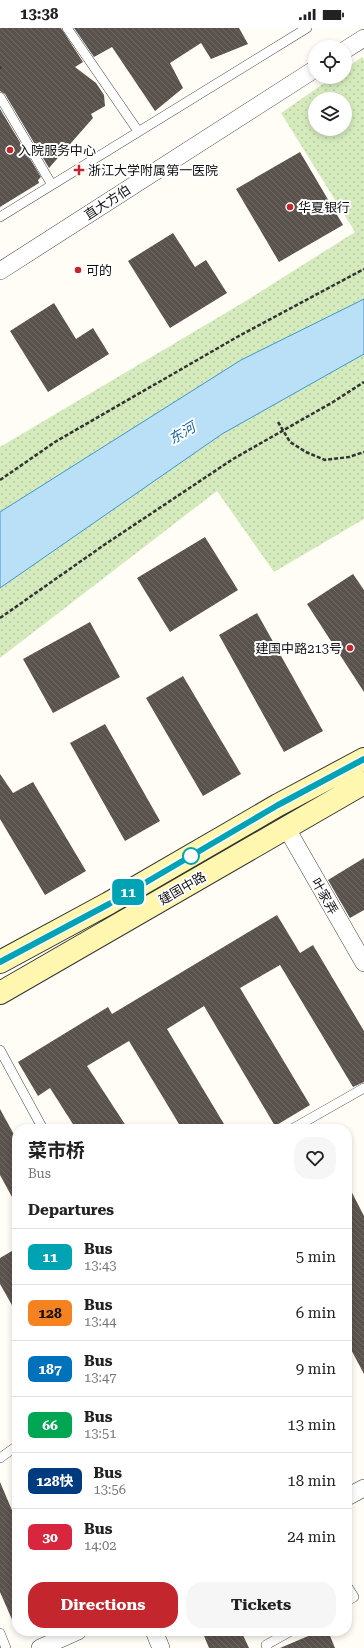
<!DOCTYPE html>
<meta charset="utf-8">
<style>
body{margin:0;font-family:"Roboto Serif","Noto Sans SC",serif;background:#f6f6f6;color:#222;height:100vh;display:flex;flex-direction:column;font-size:15px;white-space:nowrap}
*{box-sizing:border-box;margin:0}
p{font-size:13px;color:#767676}
.icon{flex:none;width:22px;height:22px;fill:none;stroke:currentColor;stroke-width:2;stroke-linecap:round;stroke-linejoin:round}
.map{position:relative;flex:1;overflow:hidden}
.drawer{position:absolute;left:12px;top:1096px;width:340px;height:512px;display:flex;flex-direction:column;background:#fff;border-radius:16px;box-shadow:0 2px 6px #0003}
.drawer>*{flex:none}
.badge{padding:0 8px;border-radius:6px;font-size:14px;line-height:26px}
.controls{position:absolute;left:308px;top:12px;display:grid;gap:8px}
.controls a{display:grid;place-items:center;width:44px;height:44px;border-radius:50%;background:#fff;box-shadow:0 2px 6px #0003;font-size:20px}
.map>.badge{position:absolute;translate:-50% -50%;box-shadow:0 0 0 2px #fff}
h2{padding:0 16px;font-size:15px;line-height:36px}
.round{display:grid;place-items:center;flex:none;width:42px;height:42px;border-radius:16px;background:#f6f6f6}
.headline{display:flex;align-items:center;justify-content:space-between;height:68px;padding:0 16px}
h1{font-size:19px;font-weight:700;line-height:30px}
.primary-button{display:flex;gap:8px;margin-top:auto;padding:8px 16px}
.primary-button a{flex:1;height:46px;border-radius:16px;background:#c4262e;color:#fff;font-size:16px;font-weight:700;line-height:46px;text-align:center}
.primary-button a+a{background:#f6f6f6;color:#222}
ul{padding:0;list-style:none}
li{display:flex;align-items:center;gap:12px;height:56px;padding:0 16px;border-top:1px solid #e0e0e0}
li div{flex:1}
li b{display:block;font-size:15px}
li em{font-style:normal}
li .badge{min-width:44px;font-weight:700;text-align:center}
.status{display:flex;justify-content:space-between;align-items:center;height:28px;padding:0 20px;background:#fff;direction:ltr}
.status svg{height:11px;fill:currentColor}
.map>svg:first-child{display:block}
.grass{fill:url(#grass-dots);fill-rule:evenodd}
.water{fill:#b9e0f7;stroke:#3f96cf}
.building{fill:url(#building-back-hatch)}
.lines{fill:none;stroke-linecap:round;stroke-linejoin:round}
.lane-casing{stroke:#444;stroke-width:10}
.street-casing{stroke:#444;stroke-width:18}
.secondary-casing{stroke:#333;stroke-width:24}
.path{stroke:#333;stroke-width:2.5;stroke-dasharray:4 2;stroke-linecap:butt}
.lane{stroke:#fff;stroke-width:9}
.street{stroke:#fff;stroke-width:17}
.secondary{stroke:#fff6b0;stroke-width:22}
.line-casing{stroke:#fff;stroke-width:9}
.line{stroke:#00a3b4;stroke-width:6}
.poi-dot{fill:#c4262e;stroke:#fff;stroke-width:1.5}
.stop-dot{fill:#fff;stroke:#00a3b4;stroke-width:2}
.labels{text-anchor:middle;stroke-width:4;stroke-linejoin:round;paint-order:stroke}
.poi-label{font-size:13px;fill:#111;stroke:#fff;text-anchor:start}
.street-label{font-size:13px;fill:#111;stroke:#fff}
.water-label{font-size:14px;font-style:italic;fill:#1768a6;stroke:#fff}
</style>
<div class="status"><b>13:38</b><svg viewBox="0 0 49 12"><path d="M0 12V9h3v3zM5 12V6h3v6zM10 12V3h3v9zM15 12V0h3v12zM26 1h20v11H26zM47 4h2v5h-2z"/></svg></div>
<div class="map">
<svg width="364" height="1620" viewBox="0 0 364 1620">
<defs>
<pattern id="grass-dots" width="8" height="8" patternUnits="userSpaceOnUse"><rect width="8" height="8" fill="#d5ebbd"/><path d="M2 2h.1M6 6h.1" fill="none" stroke="#b6c8a1" stroke-width="1.8" stroke-linecap="round"/></pattern>
<pattern id="building-back-hatch" width="6" height="6" patternUnits="userSpaceOnUse"><rect width="6" height="6" fill="#5a524d"/><path d="M-1 5l2 2M0 0l6 6M5-1l2 2" fill="none" stroke="#6d6662"/></pattern>
</defs>
<rect width="100%" height="100%" fill="#fffdf5"/>
<path class="grass" d="M362,29L364,31V491L274,544L217,463L0,630V419L244,274L355,204L281,85L333,49H345V41ZM315,71H345V101H315Z"/>
<path class="water" d="M364,271V326L222,406L0,560V484L241,332Z"/>
<path class="building" d="M0,0H61L83,34L75,39L96,55L104,67L105,78L91,86L93,90L49,140L5,66L0,63Z
M74,0H239L248,16L211,31L201,15L170,35L183,60L155,83L112,19L94,29Z
M0,81L41,149L38,152L39,155L0,179Z
M300,124L343,197L279,234L236,161Z
M173,205L195,239L206,232L227,265L170,300L128,233Z
M54,275L76,311L93,300L109,326L48,364L10,303Z
M205,509L238,562L170,604L137,550Z
M353,546L364,562V664L307,576Z
M257,585L323,703L284,724L219,607Z
M90,594L120,649L53,685L23,631Z
M183,648L241,746L203,768L146,670Z
M105,696L160,793L125,813L70,715Z
M0,746L13,765L33,754L86,843L45,867L0,791Z
M364,830V882L350,890L328,852Z
M277,887L300,925L313,917L364,1003V1054L353,1059L280,937L240,960L310,1077L275,1098L204,978L167,1001L227,1101H182L129,1013L87,1038L128,1101H76L50,1060L38,1068L18,1034L108,979L112,986Z
M0,1081L17,1112V1178L0,1147Z
M347,1155L364,1188V1346L347,1314Z
M17,1220V1286L0,1256V1230Z
M0,1454L17,1494V1603L0,1564Z
M202,1603H241L249,1620H209Z
M320,1603H328L335,1620H280Z"/>
<g class="lines">
<defs>
<path id="lane" d="M67,0L138,103
M0,69L52,157
M0,189L307,0
M0,1022L43,1101
M292,1101L364,1060
M0,1430L17,1418
M347,1558L354,1569L347,1573
M0,1605L6,1620
M267,1620L266,1617L291,1603"/>
<path id="street" d="M345,22L364,10
M0,243L315,41
M287,801L364,935
M347,1469L364,1460
M154,1603L161,1620
M40,1620L78,1603"/>
<path id="secondary" d="M0,934L109,875L278,777L364,731
M0,965L364,755"/>
</defs>
<use href="#lane" class="lane-casing"/>
<use href="#street" class="street-casing"/>
<use href="#secondary" class="secondary-casing"/>
<path class="path" d="M0,40L1,39
M278,394L290,414L306,424L325,432L349,429L364,424
M0,452L55,414L237,309L364,241
M0,590L104,517L233,431L333,374L364,354"/>
<use href="#lane" class="lane"/>
<use href="#street" class="street"/>
<use href="#secondary" class="secondary"/>
</g>
<g class="lines">
<defs>
<path id="line" d="M0,934L109,876L278,777L364,731"/>
</defs>
<use href="#line" class="line-casing"/>
<use href="#line" class="line"/>
</g>
<g class="poi-dot">
<circle cx="10" cy="122" r="4"/>
<path d="M77 136h4v4h4v4h-4v4h-4v-4h-4v-4h4z"/>
<circle cx="290" cy="179" r="4"/>
<circle cx="78" cy="242" r="4"/>
<circle cx="350" cy="620" r="4"/>
</g>
<circle class="stop-dot" cx="191" cy="828" r="8"/>
<g class="labels">
<g class="poi-label">
<text x="18" y="127">入院服务中心</text>
<text x="88" y="147">浙江大学附属第一医院</text>
<text x="298" y="184">华夏银行</text>
<text x="86" y="247">可的</text>
<text x="342" y="625" text-anchor="end">建国中路213号</text>
</g>
<g class="street-label">
<text transform="translate(107 174) rotate(-33)" y="5">直大方伯</text>
<text transform="translate(182 860) rotate(-30)" y="5">建国中路</text>
<text transform="translate(325 868) rotate(60)" y="5">叶家弄</text>
</g>
<g class="water-label">
<text transform="translate(182 405) rotate(-31)" y="5">东河</text>
</g>
</g>
</svg>
<div class="controls">
<a><svg class="icon" aria-label="locate" viewBox="0 0 24 24"><circle cx="12" cy="12" r="6"/><path d="M12 2v4M12 18v4M2 12h4M18 12h4"/></svg></a>
<a><svg class="icon" aria-label="layers" viewBox="0 0 24 24"><path d="M12 4l9 5-9 5-9-5zM3 14l9 5 9-5"/></svg></a>
</div>
<b class="badge" style="left:128px;top:864px;background:#00a3b4;color:#fff">11</b>
<section class="drawer">
<div class="headline"><div><h1>菜市桥</h1><p>Bus</p></div><a class="round"><svg class="icon" aria-label="heart" viewBox="0 0 24 24"><path d="M12 20l-8-8c-3-5 5-10 8-4 3-6 11-1 8 4z"/></svg></a></div>
<h2>Departures</h2>
<ul>
<li><span class="badge" style="background:#00a3b4;color:#fff">11</span><div><b>Bus</b><p>13:43</p></div><em>5 min</em></li>
<li><span class="badge" style="background:#f58220;color:#111">128</span><div><b>Bus</b><p>13:44</p></div><em>6 min</em></li>
<li><span class="badge" style="background:#0072bc;color:#fff">187</span><div><b>Bus</b><p>13:47</p></div><em>9 min</em></li>
<li><span class="badge" style="background:#00a651;color:#fff">66</span><div><b>Bus</b><p>13:51</p></div><em>13 min</em></li>
<li><span class="badge" style="background:#003b80;color:#fff">128快</span><div><b>Bus</b><p>13:56</p></div><em>18 min</em></li>
<li><span class="badge" style="background:#d7263d;color:#fff">30</span><div><b>Bus</b><p>14:02</p></div><em>24 min</em></li>
</ul>
<div class="primary-button"><a>Directions</a><a>Tickets</a></div>
</section>
</div>
